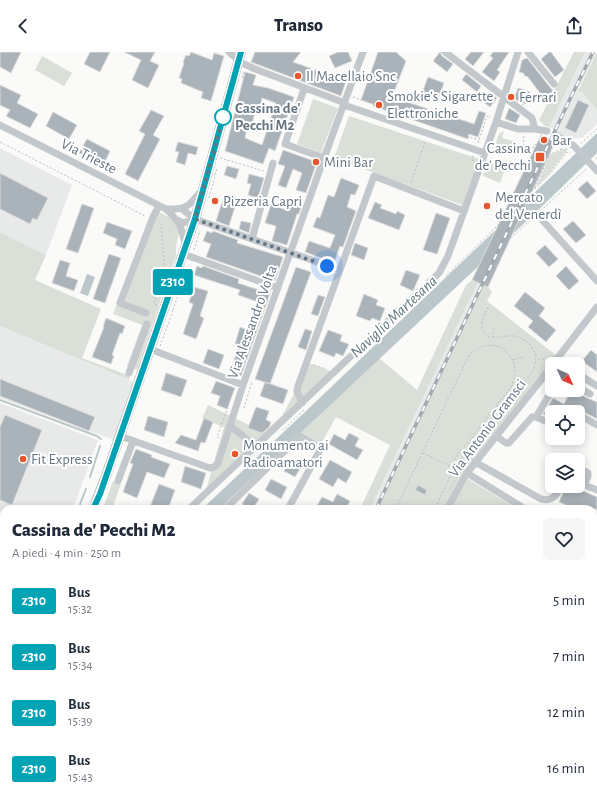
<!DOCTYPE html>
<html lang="it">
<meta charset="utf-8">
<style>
body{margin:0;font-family:"Alegreya Sans",sans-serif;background:#f6f6f7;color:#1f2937;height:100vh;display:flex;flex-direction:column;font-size:15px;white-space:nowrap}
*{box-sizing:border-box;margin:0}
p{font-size:13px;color:#747a83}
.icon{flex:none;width:22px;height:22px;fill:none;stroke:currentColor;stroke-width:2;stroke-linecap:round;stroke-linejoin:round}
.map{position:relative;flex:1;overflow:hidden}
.drawer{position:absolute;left:0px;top:453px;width:597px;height:300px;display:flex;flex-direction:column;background:#fff;border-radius:12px 12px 0 0;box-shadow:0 2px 10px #0003}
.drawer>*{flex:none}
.badge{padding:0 8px;border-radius:3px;font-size:14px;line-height:26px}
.needle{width:26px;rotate:135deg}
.tools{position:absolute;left:545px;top:305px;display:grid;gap:8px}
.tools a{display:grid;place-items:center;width:40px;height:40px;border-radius:6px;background:#fff;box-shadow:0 2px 10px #0003;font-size:20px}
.you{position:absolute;width:20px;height:20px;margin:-10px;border:3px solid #fff;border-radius:50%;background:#1a73e8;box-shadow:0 0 0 6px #1a73e833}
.map>.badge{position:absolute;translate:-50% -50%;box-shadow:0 0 0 2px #fff}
.round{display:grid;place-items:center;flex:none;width:42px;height:42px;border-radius:6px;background:#f6f6f7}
.headline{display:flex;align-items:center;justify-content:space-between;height:68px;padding:0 12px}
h1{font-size:19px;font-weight:800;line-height:30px}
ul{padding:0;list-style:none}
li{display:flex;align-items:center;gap:12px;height:56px;padding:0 12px}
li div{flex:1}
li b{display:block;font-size:15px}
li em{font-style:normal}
li .badge{min-width:44px;font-weight:700;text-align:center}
header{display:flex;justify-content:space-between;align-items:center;height:52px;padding:0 12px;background:#fff;font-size:18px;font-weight:800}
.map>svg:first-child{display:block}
.built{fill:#e8e9e9}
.green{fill:#dadfd7}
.water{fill:#bbc7cb}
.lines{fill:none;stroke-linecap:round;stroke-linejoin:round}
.stream{stroke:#bbc7cb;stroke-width:2}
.building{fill:#aab3b9;stroke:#dcdcda;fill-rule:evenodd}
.major-casing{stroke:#b5babe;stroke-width:10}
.path{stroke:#bbbfc2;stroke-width:1;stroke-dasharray:2 2;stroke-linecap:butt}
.minor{stroke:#c3c8cc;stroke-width:7}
.major{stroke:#fff;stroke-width:8}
.rail-casing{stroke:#a2aab0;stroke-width:3.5}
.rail{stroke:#fff;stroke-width:2;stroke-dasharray:6;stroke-linecap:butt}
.line-casing{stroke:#fff;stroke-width:9}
.line{stroke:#00a3b4;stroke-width:6}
.walk{stroke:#657683;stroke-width:4;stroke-dasharray:0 7.2}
.poi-dot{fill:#e4572e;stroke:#fff;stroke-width:1.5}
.stop-dot{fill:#fff;stroke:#00a3b4;stroke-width:2}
.labels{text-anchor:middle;stroke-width:4;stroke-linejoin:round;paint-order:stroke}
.poi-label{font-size:15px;fill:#657683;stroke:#fff;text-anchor:start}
.stop-label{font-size:15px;font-weight:bold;fill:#657683;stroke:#fff;text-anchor:start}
.street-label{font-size:15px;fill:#657683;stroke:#fff}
.water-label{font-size:16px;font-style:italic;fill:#60757c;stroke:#fff}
</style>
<header><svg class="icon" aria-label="back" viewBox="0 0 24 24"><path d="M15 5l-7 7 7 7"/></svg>Transo<svg class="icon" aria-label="share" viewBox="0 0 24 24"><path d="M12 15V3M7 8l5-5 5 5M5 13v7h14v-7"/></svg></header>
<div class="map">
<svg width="597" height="753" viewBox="0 0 597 753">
<rect width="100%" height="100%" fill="#fafaf8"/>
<path class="built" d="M585,0L597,1L578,38L583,41L597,58V72L582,86H569L549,75Z
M0,96L72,133L46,203L0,180Z
M478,230L483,233L378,457H370Z
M0,274L133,330L114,388L0,346Z
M0,351L98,388L73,457H4V461L0,460Z"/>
<path class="green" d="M574,0H585L549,75L545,74L539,68Z
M597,1V58L583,41L578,39Z
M42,4L72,21L64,34L35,18Z
M313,47L338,56L321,101L297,92Z
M349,64L482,108L465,154L334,106Z
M504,79L502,86L517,90L514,100L509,101L497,98L495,93L499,82Z
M566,96L568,97L550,121L537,134L550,103Z
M492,111L502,115L504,120L500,131L483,124L487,113Z
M153,157L173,167L179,181L176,195V203L137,318L127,314L142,273L113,262Z
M0,180L46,203L35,228L101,257L82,306L130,324L129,328L0,274Z
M472,228L478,230L370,457H360L390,393L336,365L321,392L300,380L379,306L417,338L466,233Z
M483,233L488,235L492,240L487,249L557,304L464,419L444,457H378Z
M306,310L336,321L204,445L224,375L202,367L208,353L264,380L282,364L297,336Z
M468,427L518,457H450Z
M113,429L121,432L112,457H103Z
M242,749H329L328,753H240Z"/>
<path class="water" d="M597,81V101L531,165L219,457H202L305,360Z
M87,222L95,225L88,244L80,241Z
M4,681V716L0,725V691Z"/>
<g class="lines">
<path class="stream" d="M0,348L97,384L101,387
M90,425L100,394
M78,457L86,437"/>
</g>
<path class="building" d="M0,0H21L11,21L0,15Z
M90,0H110L100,20L84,12Z
M124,0H155L150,9L159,13L148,36L132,28L141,8Z
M191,0L212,8L214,1L224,4L211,49L201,46L203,40L181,31L182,27L179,26L184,11L183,10L186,3L189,4Z
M255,0H301L293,10L346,29L341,44L251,10Z
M338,0H348L352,9L335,16L329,4Z
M378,0H396L406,9L392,45L474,72L479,59L486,61L478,85L469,82L468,87L373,54V52L361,48Z
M440,0L442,4L453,12L447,20L433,9Z
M471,0H484L473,14L465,7Z
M493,0H509L497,18L500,20L494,29L482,20L493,6L490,4Z
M549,0H551L564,18L555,25L541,7Z
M527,6L553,39L544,46L527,24L526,25L523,21L519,20L522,8Z
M245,20L256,23L253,33L268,36L294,45L275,99L269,96L263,112L225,99ZM262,46L276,51L262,93L245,86L248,71L252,72L255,60L260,62Z
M466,22L481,34L477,40L462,28Z
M428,25L444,31L438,47L422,41Z
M0,33L21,43L17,51L38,62L30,76L6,64L10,58L0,53Z
M518,36L530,40L526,52L524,51L523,53L514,46Z
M489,40L497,46L490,55L482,49Z
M578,48L589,53L576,81L565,76Z
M509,56L520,63L516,71L505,67Z
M151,58L164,64L153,83L160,87L138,129L125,122L145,82L139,79Z
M53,60L77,73L69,87L46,74Z
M541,83L555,90L488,235L472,228Z
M87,87L110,99L103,114L79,101Z
M178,90L198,95L196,103L188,101L185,113L176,110L179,100L175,99Z
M283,98L317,110L306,141L296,138L302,121L293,117L286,136L278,133L285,114L278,112Z
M227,114L239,117L236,127L224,123Z
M0,121L48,146L37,168L33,166L30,172L0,157Z
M249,122L264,126L258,146L248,143L251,132L247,131Z
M341,126L359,133L355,143L351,142L347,155L356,159L343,195L340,194L334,211L305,200L309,189L330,196L335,183L313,175L317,165L320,166L328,143L334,145Z
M587,129L596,139L587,147L578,137Z
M224,144L237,148L229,174L216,169Z
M292,149L302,152L299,162H297L287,193L272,189L276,174L265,171L271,152L288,159Z
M375,150L382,153L380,156L396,162L397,159L405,163L399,178L368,166Z
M82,152L94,156L78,201L66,197Z
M436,161L450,166L437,202L423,198Z
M241,169L251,171L249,181L239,177Z
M573,169L586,183L576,191L563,177Z
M107,170L132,179L125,197L115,193L117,187L103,181Z
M207,179L212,181L213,179L238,188L237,191L283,205L275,229L206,205L211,192L203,189Z
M355,191L368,196L364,208L351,203Z
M545,193L558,207L549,215L536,201Z
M109,202L121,206L105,251L93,247Z
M60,208L70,211L66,224L78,228L74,239L52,231Z
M197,214L202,216L203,214L239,227L238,231L262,239L263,236L271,239L241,324L230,320L239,294L235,292L240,275L247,278L258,250L238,243L240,238L194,223Z
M566,214L579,229L569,238L556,224Z
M296,215L311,220L270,332L255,327Z
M406,218L420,223L413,239L400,233Z
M194,235L208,239L200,264L204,266L196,287L183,282L193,252L189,250Z
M525,240L545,256L539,264L556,278L546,290L528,275L533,269L514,254Z
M364,242L378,248L376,253L385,256L380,269L372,266L370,269L356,264Z
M318,243L325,245L318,264L311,262Z
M106,266L125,274L122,282L120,281L112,303L114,304L111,312L92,305L104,275H103Z
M305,277L312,279L306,298L298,295Z
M328,278L342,283L340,289L349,292L343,304L336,301L334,305L319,299Z
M208,297L224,303L219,317L203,311Z
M591,298L597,303V320L582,309Z
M166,321L187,328L181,345L161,338Z
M0,327L95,365L89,379L0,344Z
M216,329L235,336L227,357L217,353L220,344L211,341Z
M265,330L288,338L283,352L260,344Z
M571,338H574L587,346L597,350V367L575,355L572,360H552V367L543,362L553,346L564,352Z
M256,355L269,359L266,368L271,370L269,375L262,381L248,376Z
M5,363L42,378L12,453L0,448V375Z
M148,364L168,370L164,385L144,378Z
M204,366L213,370L205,391L201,390L198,399L175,391L181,383L196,388Z
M349,381L359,386L355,394L363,398L357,408L329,392L334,382L345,388Z
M136,397L152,403L151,405L170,412L164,426L147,420L137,446L123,440L133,412L130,411Z
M294,407L303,412L295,425L284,419L288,411L291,412Z
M330,408L352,420L346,431L338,426L333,435L319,427Z
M185,414L206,421L201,437L181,430Z
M578,422L583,424L580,431L582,436L581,438L597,445V457H575L559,450L566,434H578Z
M271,427L287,435L281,447L265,438Z
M159,432L175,438L168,457H149Z
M418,433L427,438L425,443L415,438Z
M249,441L259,447L253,457H250L242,452Z
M337,442L350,449L346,457H315L322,445L333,450Z"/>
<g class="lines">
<defs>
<path id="major" d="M93,457L106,424L195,167L241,0
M0,651L4,643"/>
</defs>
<use href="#major" class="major-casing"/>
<path class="path" d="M242,26L244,20
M313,31L341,41
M353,45L479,88
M524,84L523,92L549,104
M0,90L145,164
M478,91L487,64L491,65
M581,91L597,77
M533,96L535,92L551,100L550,101
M473,104L472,108L475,109
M220,106L264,119
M595,107L597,105
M528,122L538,99
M536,126L547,104
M411,130L426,88
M535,136L550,102L564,96
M209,146L217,116
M511,186L586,117
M194,198L200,178
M446,224L550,122L567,100L570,101
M157,253L154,252L165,218L161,173L159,169
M173,258L189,212
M493,286V279L495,275
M160,294L173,259L172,258
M536,303L539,307H548
M513,308L524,305
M314,313L326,317
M244,356L252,330H251
M287,376L291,381
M282,377L283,378L304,358
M219,386L217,385L229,352
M423,401L454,416L435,457
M454,416L529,324C531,322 533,319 534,316C540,302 529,286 514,284C505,283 497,287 489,285C477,276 483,266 488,255
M450,437L460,419
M403,457L397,454L469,303C494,279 526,304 511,335L450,413
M0,685L4,676
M0,739L4,729
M492,749L499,753
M460,753L462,749
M499,753L501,749"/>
<path class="minor" d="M229,0L242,11L255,17L345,51
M445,0L532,66L535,77
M528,0L554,32
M304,37L285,92L324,106
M344,53L485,101
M496,70L518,77H535L547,79
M0,73L166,157C181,171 181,175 186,195
M556,83L574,94L597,119
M166,157C188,158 190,153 203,136
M182,157L195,167L340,218
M177,168L183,171L195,167
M543,169L597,229
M252,187L273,111
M183,202L278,236
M146,261L120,251L153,165L159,154
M150,297L243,333
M556,307L564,312
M553,312L597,255
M129,321L147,272
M578,322L597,334
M578,335L590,342
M302,351L297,339L298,334L374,124L464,159
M578,362L597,373
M536,365L552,338
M230,374L242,383L255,395
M120,384L210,416L214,415L218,411L243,333L324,106L363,0
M496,384L506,391H509L532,365H536L552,372
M475,410L541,447C552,450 557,443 561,434
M578,416L588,421V424L585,431L587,434L597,438
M467,421L525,457
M118,429L133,389
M189,457L439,221L448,204L496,70L518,0
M225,457L300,384L317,394L319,396V400L288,457
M447,457L467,421L552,314
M593,489L597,491
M593,691L597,678
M200,749L199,751L204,753
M415,749L423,753
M565,749L568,753
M93,752L95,749
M215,753L218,749
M330,753L332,749
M451,753L453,749
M573,753L580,749"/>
<use href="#major" class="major"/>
<defs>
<path id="rail" d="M376,457L570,47L593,0
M232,753L234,749"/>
</defs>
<use href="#rail" class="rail-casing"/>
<use href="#rail" class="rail"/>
</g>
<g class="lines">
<defs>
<path id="line" d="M93,457L100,442L195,167L241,0"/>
</defs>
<use href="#line" class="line-casing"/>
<use href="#line" class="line"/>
<path class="walk" d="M223,65L195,167L327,214"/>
</g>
<g class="poi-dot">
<circle cx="298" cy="24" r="4"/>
<circle cx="511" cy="45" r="4"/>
<circle cx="379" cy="53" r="4"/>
<circle cx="544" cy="88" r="4"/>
<rect x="535" y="100" width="10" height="10" rx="2"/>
<circle cx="316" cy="110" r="4"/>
<circle cx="215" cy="149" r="4"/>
<circle cx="487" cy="154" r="4"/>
<circle cx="235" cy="402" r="4"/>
<circle cx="23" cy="407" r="4"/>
</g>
<circle class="stop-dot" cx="223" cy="65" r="8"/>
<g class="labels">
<g class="poi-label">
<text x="306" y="29">Il Macellaio Snc</text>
<text x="387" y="49">Smokie's Sigarette<tspan x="387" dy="17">Elettroniche</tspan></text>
<text x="519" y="50">Ferrari</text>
<text x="552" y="93">Bar</text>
<text x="531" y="101" text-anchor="end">Cassina<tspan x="531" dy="17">de' Pecchi</tspan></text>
<text x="324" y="115">Mini Bar</text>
<text x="495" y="150">Mercato<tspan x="495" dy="17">del Venerdì</tspan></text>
<text x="223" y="154">Pizzeria Capri</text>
<text x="243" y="398">Monumento ai<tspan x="243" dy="17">Radioamatori</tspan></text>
<text x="31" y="412">Fit Express</text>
</g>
<g class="stop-label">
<text x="235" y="61">Cassina de'<tspan x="235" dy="17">Pecchi M2</tspan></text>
</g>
<g class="street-label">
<text transform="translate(89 104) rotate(27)" y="5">Via Trieste</text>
<text transform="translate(252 270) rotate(-70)" y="5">Via Alessandro Volta</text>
<text transform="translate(487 376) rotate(-53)" y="5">Via Antonio Gramsci</text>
</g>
<g class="water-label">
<text transform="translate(393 264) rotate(-43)" y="6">Naviglio Martesana</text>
</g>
</g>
</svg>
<div class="tools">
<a><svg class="needle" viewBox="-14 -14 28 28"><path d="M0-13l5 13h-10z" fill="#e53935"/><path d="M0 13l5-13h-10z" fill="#747a83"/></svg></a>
<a><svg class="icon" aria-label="locate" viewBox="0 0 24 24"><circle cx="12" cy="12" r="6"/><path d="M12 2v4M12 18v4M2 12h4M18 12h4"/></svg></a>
<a><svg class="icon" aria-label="layers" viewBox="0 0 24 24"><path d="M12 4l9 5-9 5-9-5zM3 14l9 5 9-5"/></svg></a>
</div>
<div class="you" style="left:327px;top:214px"></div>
<b class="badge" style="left:173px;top:230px;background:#00a3b4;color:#fff">z310</b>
<section class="drawer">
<div class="headline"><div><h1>Cassina de' Pecchi M2</h1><p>A piedi · 4 min · 250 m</p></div><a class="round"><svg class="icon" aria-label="heart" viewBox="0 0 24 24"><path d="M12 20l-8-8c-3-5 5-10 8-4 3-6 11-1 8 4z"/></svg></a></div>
<ul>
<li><span class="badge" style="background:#00a3b4;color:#fff">z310</span><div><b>Bus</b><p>15:32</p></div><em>5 min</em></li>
<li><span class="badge" style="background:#00a3b4;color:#fff">z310</span><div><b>Bus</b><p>15:34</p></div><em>7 min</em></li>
<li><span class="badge" style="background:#00a3b4;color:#fff">z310</span><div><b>Bus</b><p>15:39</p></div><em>12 min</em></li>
<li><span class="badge" style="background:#00a3b4;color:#fff">z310</span><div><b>Bus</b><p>15:43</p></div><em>16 min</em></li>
</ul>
</section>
</div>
